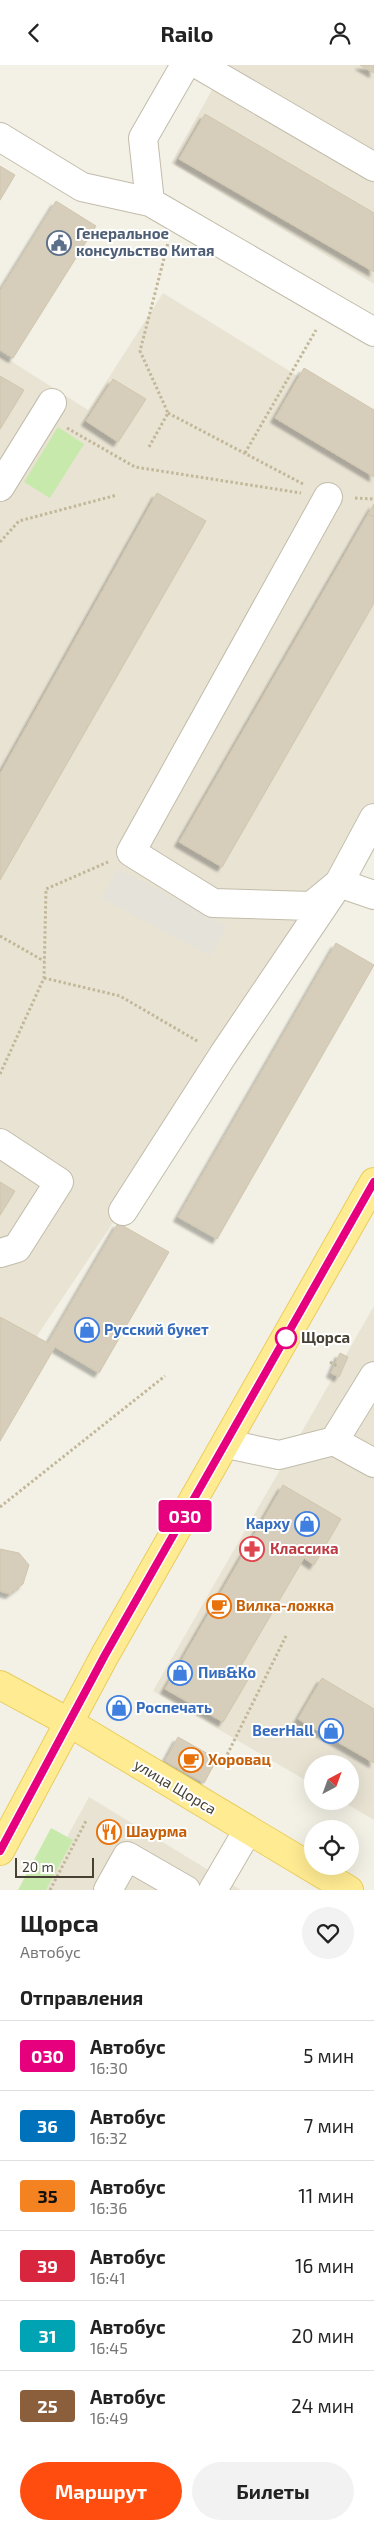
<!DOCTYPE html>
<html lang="ru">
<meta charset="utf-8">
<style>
body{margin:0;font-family:"Exo 2",sans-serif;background:#f2f2f2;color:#222;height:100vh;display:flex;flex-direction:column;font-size:19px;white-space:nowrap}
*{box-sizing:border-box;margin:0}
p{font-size:16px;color:#767676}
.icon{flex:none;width:28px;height:28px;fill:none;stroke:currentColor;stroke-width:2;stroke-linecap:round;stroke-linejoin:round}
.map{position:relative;height:1825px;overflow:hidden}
.details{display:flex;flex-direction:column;background:#fff;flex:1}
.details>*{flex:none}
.badge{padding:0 10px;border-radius:4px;font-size:18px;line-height:32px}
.needle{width:32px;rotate:41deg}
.fabs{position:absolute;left:304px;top:1690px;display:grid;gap:10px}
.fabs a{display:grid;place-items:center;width:55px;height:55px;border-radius:50%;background:#fff;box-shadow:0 5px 20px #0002;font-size:25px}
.scale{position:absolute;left:15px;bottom:12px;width:79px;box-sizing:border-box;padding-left:5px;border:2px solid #464134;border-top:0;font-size:14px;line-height:18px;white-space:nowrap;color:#464134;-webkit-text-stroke:4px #fff;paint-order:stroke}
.map>.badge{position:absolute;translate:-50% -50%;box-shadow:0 0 0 2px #fff}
h2{padding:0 20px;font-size:19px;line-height:45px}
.round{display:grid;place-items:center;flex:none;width:52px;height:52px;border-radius:26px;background:#f2f2f2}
.head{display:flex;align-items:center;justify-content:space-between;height:85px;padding:0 20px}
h1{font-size:24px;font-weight:700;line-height:38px}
.cta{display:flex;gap:10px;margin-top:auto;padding:10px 20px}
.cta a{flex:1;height:58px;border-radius:30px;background:#ff4d10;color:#fff;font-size:20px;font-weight:700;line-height:58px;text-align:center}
.cta a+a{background:#f2f2f2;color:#222}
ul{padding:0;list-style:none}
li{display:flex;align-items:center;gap:15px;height:70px;padding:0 20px;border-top:1px solid #e0e0e0}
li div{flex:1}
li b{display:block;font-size:19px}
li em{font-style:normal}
li .badge{min-width:55px;font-weight:700;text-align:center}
header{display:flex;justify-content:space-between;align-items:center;height:65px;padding:0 20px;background:#fff;font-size:22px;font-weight:700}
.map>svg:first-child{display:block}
.residential{fill:#e8e3d3}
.industrial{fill:#e5e2da}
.green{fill:#c7eaac}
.building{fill:#d6ceba;stroke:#d1c6ad;filter:url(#shadow)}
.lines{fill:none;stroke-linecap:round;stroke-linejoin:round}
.minor-casing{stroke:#c2bcaa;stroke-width:30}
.major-casing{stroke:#e9cd5e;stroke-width:30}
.path{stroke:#c2b798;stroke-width:3;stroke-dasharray:2.5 2.5;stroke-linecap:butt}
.minor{stroke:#fff;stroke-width:28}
.major{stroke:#ffeb92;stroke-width:28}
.line-casing{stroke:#fff;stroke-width:11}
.line{stroke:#e6007e;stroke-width:8}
.stop-dot{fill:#fff;stroke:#e6007e;stroke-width:2.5}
.labels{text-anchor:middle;stroke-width:4;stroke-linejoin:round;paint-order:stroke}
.service-label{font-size:15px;font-weight:bold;fill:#4e5e75;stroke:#fff;text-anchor:start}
.shop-label{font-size:15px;font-weight:bold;fill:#366cbe;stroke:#fff;text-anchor:start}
.stop-label{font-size:15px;font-weight:bold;fill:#464134;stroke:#fff;text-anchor:start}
.health-label{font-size:15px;font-weight:bold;fill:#be3a42;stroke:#fff;text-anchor:start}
.food-label{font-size:15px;font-weight:bold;fill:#c56008;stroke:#fff;text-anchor:start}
.street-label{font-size:15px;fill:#464134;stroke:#fff}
</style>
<header><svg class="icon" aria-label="back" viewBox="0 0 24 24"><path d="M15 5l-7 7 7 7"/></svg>Railo<svg class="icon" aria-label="person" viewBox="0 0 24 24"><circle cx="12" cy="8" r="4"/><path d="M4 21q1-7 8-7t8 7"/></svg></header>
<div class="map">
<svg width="374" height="1825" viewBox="0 0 374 1825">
<defs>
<filter id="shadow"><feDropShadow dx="-4.5" dy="4.5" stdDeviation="1" flood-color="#0004"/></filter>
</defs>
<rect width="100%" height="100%" fill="#f3f1e5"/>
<path class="residential" d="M226,0H374V219L171,98Z
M163,228L374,358V769L0,1326V289L88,345Z
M374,1241V1755L342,1736H350V1699H312V1719L153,1626Z
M89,1732L241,1825H38Z"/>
<path class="industrial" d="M118,804L227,861L210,891L102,833Z"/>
<path class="green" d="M58,362L84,379L50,433L24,417Z
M51,1763L73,1775L46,1825H18Z"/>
<path class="building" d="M360,0H374V8Z
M205,49L374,148V207L179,94Z
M0,101L15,110L0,135Z
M56,136L96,161L13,293L0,285V226Z
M304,303L374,345V412L275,353Z
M0,311L24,325L0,364Z
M113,314L146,334L118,377L86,356Z
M157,428L206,456L0,815V709Z
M374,439V452L368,449Z
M368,449L374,452V538L222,802L179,777Z
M336,878L374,900L217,1174L178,1152Z
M0,1117L15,1126L0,1150Z
M118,1158L169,1187L99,1308L55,1282L0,1376V1252L48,1278Z
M340,1288L348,1292L339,1312L331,1308Z
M283,1420L341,1454L314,1500L304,1493L238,1606L249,1613L223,1657L165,1624Z
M0,1484L19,1488L29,1500L23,1519L10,1529L0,1526Z
M322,1613L374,1644V1698L298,1654Z
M118,1636L126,1640L120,1650L113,1645Z
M178,1672L217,1694L204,1718L165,1696Z"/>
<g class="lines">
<defs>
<path id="minor" d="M185,0L143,73L150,137L374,267
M199,0L374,102
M0,72L82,122L150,137
M0,422L52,338
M328,432L131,787L213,838L311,841L339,818L374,753
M0,1078L59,1117L17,1183L0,1188
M123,1146L223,990L339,818L374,830
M334,1376L374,1311
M227,1379L279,1390L334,1376L374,1398
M108,1825L127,1791L186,1825
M213,1825L248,1765"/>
<path id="major" d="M0,1620L70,1658L349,1825
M0,1786L105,1590L374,1117"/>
</defs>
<use href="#minor" class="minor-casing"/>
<use href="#major" class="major-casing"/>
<path class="path" d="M168,348L305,420
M67,363L135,402L301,428
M149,382L168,348L140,286L168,178
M245,388L316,265
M355,433L374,434
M0,477L19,456L117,430
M0,871L44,896
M44,913L120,931L199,977
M0,1009L44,913L46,824L108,797
M330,1297L339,1302
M0,1442L165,1311
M225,1694L286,1571
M50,1825L86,1756"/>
<use href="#minor" class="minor"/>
<use href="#major" class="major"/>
</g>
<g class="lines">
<defs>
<path id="line" d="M0,1786L105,1590L374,1117"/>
</defs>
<use href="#line" class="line-casing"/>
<use href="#line" class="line"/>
</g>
<defs>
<symbol id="civic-ring" viewBox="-11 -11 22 22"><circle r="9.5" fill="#fff" stroke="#5c6f8a" stroke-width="1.5"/><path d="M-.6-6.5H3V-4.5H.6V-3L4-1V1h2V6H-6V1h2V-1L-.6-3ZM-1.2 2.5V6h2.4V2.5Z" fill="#5c6f8a"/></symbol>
<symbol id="shop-ring" viewBox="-11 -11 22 22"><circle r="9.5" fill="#fff" stroke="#3f7fe0" stroke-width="1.5"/><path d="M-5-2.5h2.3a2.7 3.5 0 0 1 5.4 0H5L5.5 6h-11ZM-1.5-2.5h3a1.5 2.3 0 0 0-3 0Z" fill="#3f7fe0"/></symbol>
<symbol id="pharmacy-ring" viewBox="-11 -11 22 22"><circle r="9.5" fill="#fff" stroke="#e0444e" stroke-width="1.5"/><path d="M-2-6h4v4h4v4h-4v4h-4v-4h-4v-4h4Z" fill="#e0444e"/></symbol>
<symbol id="cafe-ring" viewBox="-11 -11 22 22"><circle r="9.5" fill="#fff" stroke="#e8710a" stroke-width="1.5"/><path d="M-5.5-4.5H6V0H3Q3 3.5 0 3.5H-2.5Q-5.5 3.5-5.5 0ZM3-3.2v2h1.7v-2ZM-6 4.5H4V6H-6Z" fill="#e8710a"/></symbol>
<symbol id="restaurant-ring" viewBox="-11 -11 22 22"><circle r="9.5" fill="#fff" stroke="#e8710a" stroke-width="1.5"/><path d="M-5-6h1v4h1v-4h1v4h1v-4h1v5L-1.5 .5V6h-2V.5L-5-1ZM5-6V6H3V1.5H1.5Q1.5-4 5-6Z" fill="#e8710a"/></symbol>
</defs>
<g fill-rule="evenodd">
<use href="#civic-ring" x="45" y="164" width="28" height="28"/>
<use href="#shop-ring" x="73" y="1251" width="28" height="28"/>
<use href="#shop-ring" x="293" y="1445" width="28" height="28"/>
<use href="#pharmacy-ring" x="238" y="1470" width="28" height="28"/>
<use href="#cafe-ring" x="205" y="1527" width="28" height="28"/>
<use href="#shop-ring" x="166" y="1594" width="28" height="28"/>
<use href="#shop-ring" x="105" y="1629" width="28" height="28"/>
<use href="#shop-ring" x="317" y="1652" width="28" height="28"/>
<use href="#cafe-ring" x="177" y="1681" width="28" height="28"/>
<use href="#restaurant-ring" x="95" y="1753" width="28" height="28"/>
</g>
<circle class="stop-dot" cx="286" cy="1273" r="10"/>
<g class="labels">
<g class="service-label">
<text x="76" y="174">Генеральное<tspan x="76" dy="17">консульство Китая</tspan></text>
</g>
<g class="shop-label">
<text x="104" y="1270">Русский букет</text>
<text x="290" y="1464" text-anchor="end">Карху</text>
<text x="198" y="1613">Пив&amp;Ко</text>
<text x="136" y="1648">Роспечать</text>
<text x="314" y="1671" text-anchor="end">BeerHall</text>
</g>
<g class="stop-label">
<text x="301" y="1278">Щорса</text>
</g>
<g class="health-label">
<text x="270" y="1489">Классика</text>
</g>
<g class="food-label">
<text x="236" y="1546">Вилка-ложка</text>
<text x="208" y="1700">Хоровац</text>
<text x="126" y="1772">Шаурма</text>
</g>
<g class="street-label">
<text transform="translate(175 1722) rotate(31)" y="5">улица Щорса</text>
</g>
</g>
</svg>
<div class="fabs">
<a><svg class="needle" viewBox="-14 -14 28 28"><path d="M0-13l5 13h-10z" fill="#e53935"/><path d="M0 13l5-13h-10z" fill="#767676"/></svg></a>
<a><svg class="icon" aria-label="locate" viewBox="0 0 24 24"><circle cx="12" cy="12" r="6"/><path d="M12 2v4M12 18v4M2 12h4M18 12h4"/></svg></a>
</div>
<div class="scale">20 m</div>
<b class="badge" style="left:185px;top:1451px;background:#e6007e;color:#fff">030</b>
</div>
<section class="details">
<div class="head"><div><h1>Щорса</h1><p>Автобус</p></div><a class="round"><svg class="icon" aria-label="heart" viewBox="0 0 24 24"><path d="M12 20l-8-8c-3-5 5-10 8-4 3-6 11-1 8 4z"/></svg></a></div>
<h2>Отправления</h2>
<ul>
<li><span class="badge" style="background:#e6007e;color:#fff">030</span><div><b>Автобус</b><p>16:30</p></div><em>5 мин</em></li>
<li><span class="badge" style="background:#0072bc;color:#fff">36</span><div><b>Автобус</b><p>16:32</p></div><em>7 мин</em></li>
<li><span class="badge" style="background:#f58220;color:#111">35</span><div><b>Автобус</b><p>16:36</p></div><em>11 мин</em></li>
<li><span class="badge" style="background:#d7263d;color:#fff">39</span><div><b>Автобус</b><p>16:41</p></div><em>16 мин</em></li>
<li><span class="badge" style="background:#00a3b4;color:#fff">31</span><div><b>Автобус</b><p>16:45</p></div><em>20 мин</em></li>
<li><span class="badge" style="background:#8b5e3c;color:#fff">25</span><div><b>Автобус</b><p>16:49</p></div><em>24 мин</em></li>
</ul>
<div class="cta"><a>Маршрут</a><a>Билеты</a></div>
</section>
